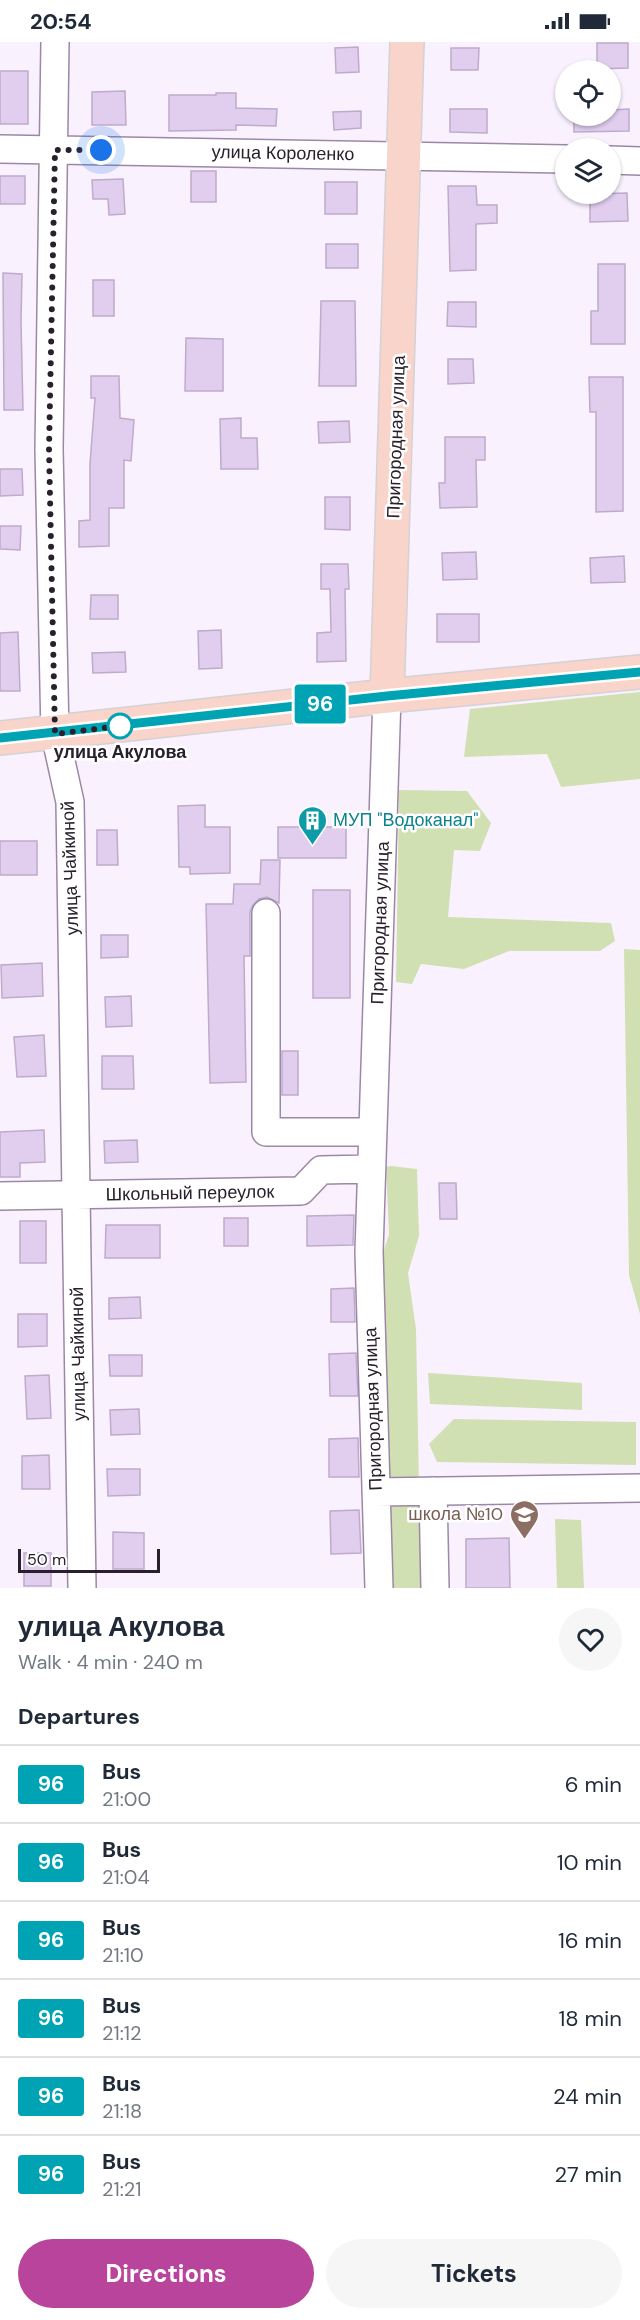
<!DOCTYPE html>
<meta charset="utf-8">
<style>
body{margin:0;font-family:"DM Sans",sans-serif;background:#f6f6f7;color:#1f2937;height:100vh;display:flex;flex-direction:column;font-size:22px;white-space:nowrap}
*{box-sizing:border-box;margin:0}
p{font-size:20px;color:#747a83}
.icon{flex:none;width:33px;height:33px;fill:none;stroke:currentColor;stroke-width:2;stroke-linecap:round;stroke-linejoin:round}
.map{position:relative;height:1546px;overflow:hidden}
.details{display:flex;flex-direction:column;background:#fff;flex:1}
.details>*{flex:none}
.badge{padding:0 12px;border-radius:4px;font-size:21px;line-height:39px}
.fabs{position:absolute;left:555px;top:18px;display:grid;gap:12px}
.fabs a{display:grid;place-items:center;width:66px;height:66px;border-radius:50%;background:#fff;box-shadow:0 2px 4px #0004;font-size:30px}
.scale{position:absolute;left:18px;bottom:15px;width:142px;box-sizing:border-box;padding-left:6px;border:3px solid #28202c;border-top:0;font-size:16px;line-height:21px;white-space:nowrap;color:#28202c;-webkit-text-stroke:4px #fff;paint-order:stroke}
.you{position:absolute;width:30px;height:30px;margin:-15px;border:4px solid #fff;border-radius:50%;background:#1a73e8;box-shadow:0 0 0 9px #1a73e833}
.map>.badge{position:absolute;translate:-50% -50%;box-shadow:0 0 0 3px #fff}
h2{padding:0 18px;font-size:22px;line-height:54px}
.round{display:grid;place-items:center;flex:none;width:63px;height:63px;border-radius:32px;background:#f6f6f7}
.overview{display:flex;align-items:center;justify-content:space-between;height:102px;padding:0 18px}
h1{font-size:28px;font-weight:700;line-height:45px}
.button{display:flex;gap:12px;margin-top:auto;padding:12px 18px}
.button a{flex:1;height:69px;border-radius:36px;background:#b9449b;color:#fff;font-size:24px;font-weight:700;line-height:69px;text-align:center}
.button a+a{background:#f6f6f7;color:#1f2937}
ul{padding:0;list-style:none}
li{display:flex;align-items:center;gap:18px;height:78px;padding:0 18px;border-top:2px solid #e0e1e3}
li div{flex:1}
li b{display:block;font-size:22px}
li em{font-style:normal}
li .badge{min-width:66px;font-weight:700;text-align:center}
.status{display:flex;justify-content:space-between;align-items:center;height:42px;padding:0 30px;background:#fff;direction:ltr}
.status svg{height:16px;fill:currentColor}
.map>svg:first-child{display:block}
.green{fill:#d1e0b2}
.building{fill:#e1ceef;stroke:#beabcb;stroke-width:1.5}
.lines{fill:none;stroke-linecap:round;stroke-linejoin:round}
.minor-casing{stroke:#9c88a6;stroke-width:30}
.major-casing{stroke:#d4d2d5;stroke-width:36}
.minor{stroke:#fff;stroke-width:27}
.major{stroke:#f8d4ca;stroke-width:33}
.line-casing{stroke:#fff;stroke-width:14}
.line{stroke:#00a3b4;stroke-width:9}
.walk{stroke:#28202c;stroke-width:6;stroke-dasharray:0 10.8}
.stop-dot{fill:#fff;stroke:#00a3b4;stroke-width:3}
.labels{text-anchor:middle;stroke-width:5;stroke-linejoin:round;paint-order:stroke}
.street-label{font-size:18px;fill:#28202c;stroke:#fff}
.stop-label{font-size:18px;font-weight:bold;fill:#28202c;stroke:#fff}
.culture-label{font-size:18px;fill:#0d838f;stroke:#fff;text-anchor:start}
.education-label{font-size:18px;fill:#785e54;stroke:#fff;text-anchor:end}
</style>
<div class="status"><b>20:54</b><svg viewBox="0 0 49 12"><path d="M0 12V9h3v3zM5 12V6h3v6zM10 12V3h3v9zM15 12V0h3v12zM26 1h20v11H26zM47 4h2v5h-2z"/></svg></div>
<div class="map">
<svg width="640" height="1546" viewBox="0 0 640 1546">
<rect width="100%" height="100%" fill="#faf1fe"/>
<path class="green" d="M640,650V737L561,745L547,712L464,715L470,667Z
M399,748L467,749L491,781L480,809L454,808L448,875L611,881L615,899L600,909H509L464,927L421,922L412,942L396,940Z
M624,907L640,908V1272L629,1233Z
M391,1124L417,1127L419,1194L408,1231L416,1287L421,1546H386L381,1218L389,1192L386,1125Z
M428,1331L582,1341V1368L430,1362Z
M454,1377L636,1380V1423L437,1420L429,1402Z
M555,1477L581,1478L584,1546H557Z"/>
<path class="building" d="M597,1H628V26L597,27Z
M358,5L359,30L336,31L335,6Z
M451,6H479L478,28H451Z
M0,29H28V82H0Z
M125,49L126,83H92V50Z
M216,51H236V66L277,67L276,84L236,83V88L169,89V53H216Z
M450,67H487V91L450,90Z
M629,67V89L574,90V74H610V68Z
M361,69V86L334,88L333,70Z
M191,129H216V160H191Z
M0,134H25V162H0Z
M123,137L125,172L109,173L108,157H93L92,138Z
M325,140H357V172H325Z
M448,144H476L477,163H497V181L476,182V228L450,229Z
M627,151L628,179L590,180V152Z
M326,202H358V226H326Z
M598,222H625V302H591V269H598Z
M3,231L22,232L21,280L23,368H4Z
M93,238H114V274H93Z
M321,259H355L356,344H319Z
M448,260H476V285L447,284Z
M186,296L223,297V349H185Z
M448,317H473L474,341L448,342Z
M91,334H119L120,376L134,378L131,419L124,418V466H109V504L79,505V479L90,478V422L95,356H91Z
M589,335H623V469L596,470V370H590Z
M241,376V396H257L258,427H221L220,377Z
M349,379L350,400L319,401L318,380Z
M445,395H485V418H476L477,465L440,466L439,441H445Z
M0,427H22L23,453L0,454Z
M325,455H350V488L325,487Z
M0,484H21L20,508L0,507Z
M476,510L477,537L443,538L442,511Z
M624,514L625,540L591,541L590,516Z
M321,522H348L349,547H345L346,619L317,620V591L331,590L330,547H321Z
M91,553H118V577H90Z
M437,572H479V600H437Z
M221,588L222,626L199,627L198,589Z
M18,590L20,649H0V591Z
M125,610L126,630L93,631L92,611Z
M205,763V785H230V831L190,832V825H179L178,764Z
M278,785H346V816H278Z
M97,788H117L118,823H97Z
M0,799H37V833H0Z
M261,818H280L279,861L267,855L259,857L253,863L250,870V914H244L246,1040L210,1041L206,862H233L234,842H260Z
M313,848H350V956H313Z
M101,893H128V915L101,916Z
M42,921L43,954L2,956L1,923Z
M131,954L132,984L106,985L105,955Z
M44,993L46,1034L17,1035L14,995Z
M282,1009H298V1053H282Z
M102,1014H133L134,1047H102Z
M44,1088L45,1120L20,1121V1135H0V1090Z
M137,1098L138,1120L105,1121L104,1099Z
M439,1141H456L457,1177H440Z
M354,1173L353,1203L307,1204V1174Z
M224,1176H248V1204H224Z
M20,1179H46V1221H20Z
M106,1183H160V1216H105Z
M354,1246L355,1280H331V1247Z
M140,1255L141,1276L109,1277V1256Z
M18,1272H47V1304L18,1305Z
M356,1311L358,1354H330L329,1312Z
M109,1313H142V1334H110Z
M49,1333L51,1376L27,1377L25,1334Z
M139,1367L140,1392L111,1393L110,1368Z
M358,1396L359,1435H329V1397Z
M49,1413L50,1447H22V1414Z
M107,1427H140V1453L108,1454Z
M359,1468L361,1511L331,1512L330,1469Z
M113,1490L144,1491V1527H113Z
M509,1496L510,1546H466V1497Z
M24,1511H51V1544H24Z"/>
<g class="lines">
<defs>
<path id="minor" d="M55,0L49,407L55,692L70,760L82,1546
M0,107L566,117
M610,118L640,119
M266,871V1090H373
M0,1154L301,1149L321,1128L371,1127
M433,1449L435,1546
M376,1450L640,1446
M379,1546L369,1210L387,654"/>
<path id="major" d="M387,654L407,0
M0,696L387,654L640,630"/>
</defs>
<use href="#minor" class="minor-casing"/>
<use href="#major" class="major-casing"/>
<use href="#minor" class="minor"/>
<use href="#major" class="major"/>
</g>
<g class="lines">
<defs>
<path id="line" d="M0,696L387,654L640,630"/>
</defs>
<use href="#line" class="line-casing"/>
<use href="#line" class="line"/>
<path class="walk" d="M101,108H55L49,407L55,692L120,684"/>
</g>
<defs>
<symbol id="building-pin" viewBox="-11 -11 22 30"><path d="M0 17L-7.5 6A9.5 9.5 0 1 1 7.5 6Z" fill="#0f9aa8" stroke="#fff"/><path d="M-4-6H4V6H1V3H-1V6H-4ZM-2.5-4.3h1.7v1.8h-1.7ZM.8-4.3h1.7v1.8H.8ZM-2.5-1h1.7V.8h-1.7ZM.8-1h1.7V.8H.8Z" fill="#fff"/></symbol>
<symbol id="school-pin" viewBox="-11 -11 22 30"><path d="M0 17L-7.5 6A9.5 9.5 0 1 1 7.5 6Z" fill="#8d6e63" stroke="#fff"/><path d="M0-5L7-2L0 1L-7-2ZM-4 1L0 2.5L4 1V4Q0 6-4 4Z" fill="#fff"/></symbol>
</defs>
<g fill-rule="evenodd">
<use href="#building-pin" x="296" y="762" width="33" height="45"/>
<use href="#school-pin" x="508" y="1456" width="33" height="45"/>
</g>
<circle class="stop-dot" cx="120" cy="684" r="12"/>
<g class="labels">
<g class="street-label">
<text transform="translate(283 111) rotate(1)" y="6">улица Короленко</text>
<text transform="translate(396 395) rotate(-88)" y="6">Пригородная улица</text>
<text transform="translate(70 826) rotate(-92)" y="6">улица Чайкиной</text>
<text transform="translate(380 881) rotate(-88)" y="6">Пригородная улица</text>
<text transform="translate(190 1151) rotate(-1)" y="6">Школьный переулок</text>
<text transform="translate(78 1312) rotate(-91)" y="6">улица Чайкиной</text>
<text transform="translate(373 1367) rotate(-92)" y="6">Пригородная улица</text>
</g>
<g class="stop-label">
<text x="120" y="716">улица Акулова</text>
</g>
<g class="culture-label">
<text x="333" y="784">МУП "Водоканал"</text>
</g>
<g class="education-label">
<text x="503" y="1478">школа №10</text>
</g>
</g>
</svg>
<div class="fabs">
<a><svg class="icon" aria-label="locate" viewBox="0 0 24 24"><circle cx="12" cy="12" r="6"/><path d="M12 2v4M12 18v4M2 12h4M18 12h4"/></svg></a>
<a><svg class="icon" aria-label="layers" viewBox="0 0 24 24"><path d="M12 4l9 5-9 5-9-5zM3 14l9 5 9-5"/></svg></a>
</div>
<div class="scale">50 m</div>
<div class="you" style="left:101px;top:108px"></div>
<b class="badge" style="left:320px;top:662px;background:#00a3b4;color:#fff">96</b>
</div>
<section class="details">
<div class="overview"><div><h1>улица Акулова</h1><p>Walk · 4 min · 240 m</p></div><a class="round"><svg class="icon" aria-label="heart" viewBox="0 0 24 24"><path d="M12 20l-8-8c-3-5 5-10 8-4 3-6 11-1 8 4z"/></svg></a></div>
<h2>Departures</h2>
<ul>
<li><span class="badge" style="background:#00a3b4;color:#fff">96</span><div><b>Bus</b><p>21:00</p></div><em>6 min</em></li>
<li><span class="badge" style="background:#00a3b4;color:#fff">96</span><div><b>Bus</b><p>21:04</p></div><em>10 min</em></li>
<li><span class="badge" style="background:#00a3b4;color:#fff">96</span><div><b>Bus</b><p>21:10</p></div><em>16 min</em></li>
<li><span class="badge" style="background:#00a3b4;color:#fff">96</span><div><b>Bus</b><p>21:12</p></div><em>18 min</em></li>
<li><span class="badge" style="background:#00a3b4;color:#fff">96</span><div><b>Bus</b><p>21:18</p></div><em>24 min</em></li>
<li><span class="badge" style="background:#00a3b4;color:#fff">96</span><div><b>Bus</b><p>21:21</p></div><em>27 min</em></li>
</ul>
<div class="button"><a>Directions</a><a>Tickets</a></div>
</section>
